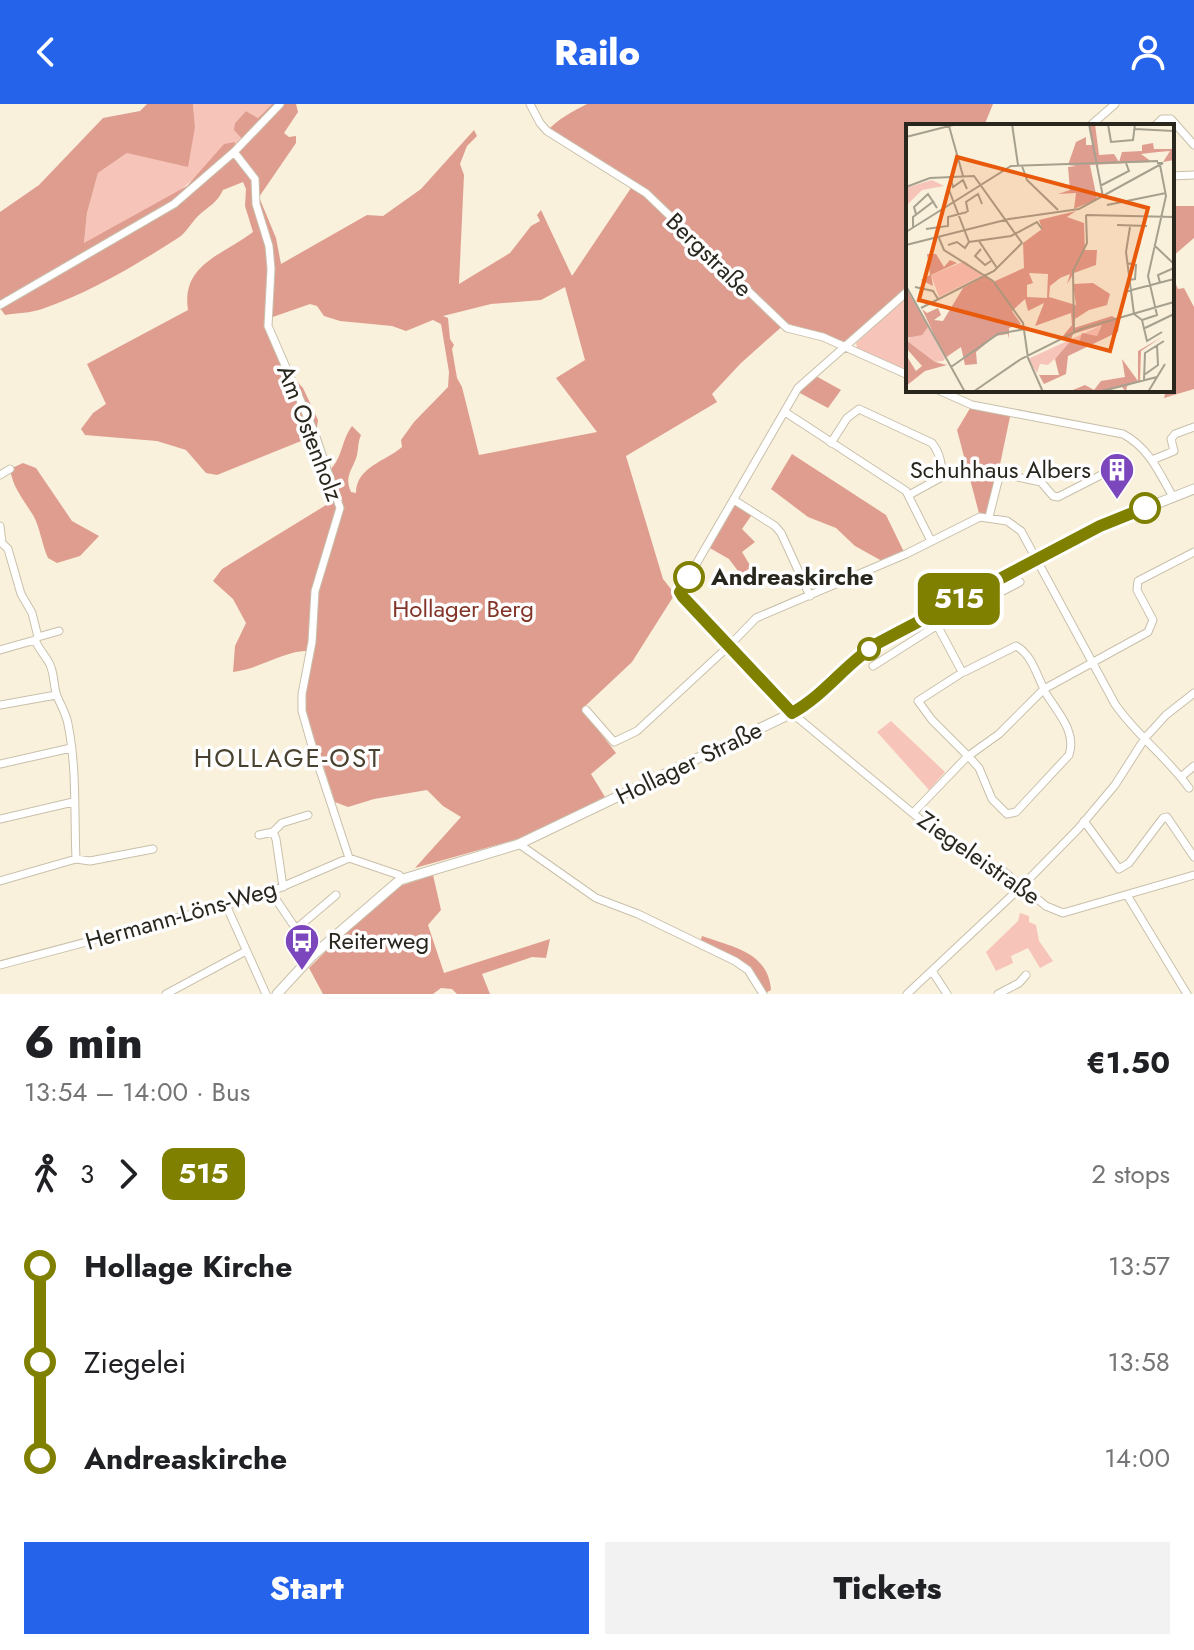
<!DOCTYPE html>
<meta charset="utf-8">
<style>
body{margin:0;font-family:Jost,sans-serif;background:#f2f2f2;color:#202124;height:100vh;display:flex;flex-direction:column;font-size:30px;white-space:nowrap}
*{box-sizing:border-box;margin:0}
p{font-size:26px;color:#757577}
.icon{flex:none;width:44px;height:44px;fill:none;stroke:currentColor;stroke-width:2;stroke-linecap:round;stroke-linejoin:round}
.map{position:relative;height:890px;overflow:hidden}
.sheet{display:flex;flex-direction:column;background:#fff;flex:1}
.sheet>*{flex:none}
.badge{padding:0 16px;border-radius:12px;font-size:28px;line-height:52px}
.map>.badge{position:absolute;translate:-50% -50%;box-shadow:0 0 0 4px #fff}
.legs{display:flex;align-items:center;gap:12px;height:88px;padding:0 24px;font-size:26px}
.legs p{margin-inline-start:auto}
.summary{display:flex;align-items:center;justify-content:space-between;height:136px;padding:0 24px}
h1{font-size:44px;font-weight:800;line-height:60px}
.action{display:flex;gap:16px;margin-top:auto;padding:16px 24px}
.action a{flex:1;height:92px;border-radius:0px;background:#2563eb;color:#fff;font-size:32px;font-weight:800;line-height:92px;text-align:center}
.action a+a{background:#f2f2f2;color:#202124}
ul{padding:0 24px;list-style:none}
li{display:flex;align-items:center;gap:28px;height:96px;font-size:30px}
li i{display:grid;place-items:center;width:12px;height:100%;margin:0 10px;background:currentColor}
li i::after{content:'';width:20px;height:20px;margin:-10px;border:6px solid;border-radius:50%;background:#fff}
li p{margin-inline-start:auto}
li:first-child i{background:linear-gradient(#0000 50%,currentColor 0)}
li:last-child i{background:linear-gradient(currentColor 50%,#0000 0)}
header{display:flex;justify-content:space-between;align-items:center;height:104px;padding:0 24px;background:#2563eb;color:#fff;font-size:36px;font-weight:800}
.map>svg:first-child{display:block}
.green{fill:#f7c4ba}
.forest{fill:#df9d90;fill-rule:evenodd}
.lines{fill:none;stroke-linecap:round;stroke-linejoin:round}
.minor-casing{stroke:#c8c0ab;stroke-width:9}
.major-casing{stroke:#c8c0ab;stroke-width:11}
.minor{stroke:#fff;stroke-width:7}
.major{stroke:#fff;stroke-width:9}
.line-1-casing{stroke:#fff;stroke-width:18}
.line-1{stroke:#808000;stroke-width:12}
.stop-1-dot{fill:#fff;stroke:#808000;stroke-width:4}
.labels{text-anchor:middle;stroke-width:7;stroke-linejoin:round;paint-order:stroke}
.street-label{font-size:24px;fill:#29261d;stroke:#fefefe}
.poi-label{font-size:24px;fill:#29261d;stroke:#fefefe;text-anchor:end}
.stop-label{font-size:24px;font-weight:bold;fill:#29261d;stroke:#fefefe;text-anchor:start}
.park-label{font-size:24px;fill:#833428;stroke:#fefefe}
.neighbourhood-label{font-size:26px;letter-spacing:2px;fill:#494230;stroke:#fefefe}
.inset-road{fill:none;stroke:#a6a08f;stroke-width:2}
.view{fill:#e8590c;fill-opacity:0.15;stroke:#e8590c;stroke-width:4}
.inset-edge{fill:none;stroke:#29261d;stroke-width:4}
</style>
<header><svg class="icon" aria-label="back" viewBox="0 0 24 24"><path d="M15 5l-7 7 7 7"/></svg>Railo<svg class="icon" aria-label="person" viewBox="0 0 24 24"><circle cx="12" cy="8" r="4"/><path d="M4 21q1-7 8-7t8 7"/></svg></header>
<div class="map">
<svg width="1194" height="890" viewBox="0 0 1194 890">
<rect width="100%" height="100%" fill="#f9f1db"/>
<path class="green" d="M193,0H272L258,14L246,7L235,19L244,37L234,48L222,44L198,71L176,90L84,140L87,109L98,69L127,49L195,23Z
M908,192V268L857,244L856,239Z
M891,617L945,668L929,686L877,628Z
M1020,809L1029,812V818L1036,821L1039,837L1053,857L1040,864L1028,844L1011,852L1013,859L996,867L986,848L1018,817Z"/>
<path class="forest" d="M147,0H193L195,23L188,63L127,49L98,69L87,109L84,139L187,82L224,40L235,38L234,46L244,37L234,26L235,19L246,7L258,14L272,0H296L298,8L284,29L289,33L296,32V39L259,93L276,134L281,160L367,111L383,112L421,85L474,26L477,32L467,42L460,60L464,71L459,180L510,149L531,122L540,117L537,111L541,106L572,172L633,81L547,27C558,15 573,7 587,0H993L984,22H908V181L846,238L786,219L741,259L712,290L717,298L626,352L663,475L675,490L632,558L582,605L616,649L591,670L605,693L525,733L415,764L461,713L443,702L427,686L374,695L348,703L335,698L305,606V592L313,547C285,545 261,565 233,568L235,542L246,519L233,495L213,477L222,465L331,398L329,386L324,381C324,370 331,367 336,358C343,346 343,334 352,322L361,331C357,340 359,349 355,357C350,369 345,374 351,388L356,389C356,363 386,357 402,343L401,336L414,318L448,283L449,268L441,220L433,216L406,227L392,222L340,217L324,212L317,202L310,200L267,215L288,268L303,284L318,316L316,331L217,371L206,369L186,346L157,337L85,331L81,325L93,309L106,300L87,260L188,206C181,160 223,151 253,128L245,102L246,85L243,78L223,86C217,99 209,102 198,112C191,119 186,129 178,134C136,161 89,189 42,205C31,209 17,209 5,211L0,204V108L39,81L103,14L140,7ZM565,183L585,256L556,274L597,328L479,351L462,283L457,274L452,245L454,241L450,235L448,214L443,212L491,200L541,196Z
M1172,102H1194V134L1172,153Z
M1172,171L1178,185L1184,184L1194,203V285L1164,294L1166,286H1172Z
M814,271L841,286L828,304L796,287Z
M972,301L1011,308L989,413H980L957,326Z
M792,350L886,411L904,448L882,457L855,442L836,424L808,413L771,385Z
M23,359L36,364L72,417L99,432L80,452L57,459L48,454C42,441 40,423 33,411C23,395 13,384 10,365Z
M734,396L753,409L742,425L755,438L742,448L751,463L741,471L729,455L708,443Z
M433,771L441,806L428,821L444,869L550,835L546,854L532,853L482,870L490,890H457L452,885L441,884L433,890H323L309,864L346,827L397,783Z
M702,832C733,843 768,848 771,886L763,890L748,866L700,839Z"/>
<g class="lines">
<defs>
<path id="minor" d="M530,0L540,19L547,27L646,89L787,224L823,233L908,271
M1090,22L1115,0
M1155,22L1162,15H1171L1194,41
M234,48L255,75L256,100L269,142L271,165L268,222L315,330L340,404L315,487L312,538L302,590V607L312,642L349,754
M1172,72L1194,71
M908,187L798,284L680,488L792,609L939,731L986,761L1002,766L1046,802L1063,809L1194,771
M0,201L174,100L234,48L280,0
M938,286L972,301L1123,330C1149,344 1159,368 1173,393
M785,308L906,387L931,437
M831,339L847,314L859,305L932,339C939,348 944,362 940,374L909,391
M1152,356L1174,347L1171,335L1175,330L1194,323
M0,371L10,365
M734,396L775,422L781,429L810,492
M989,413L998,377L1003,370L1041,378L1053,392L1058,393L1105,369L1106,364
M0,422L2,439L8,445L21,490L32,509L38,533L35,536C39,545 43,549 48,557C55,567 53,582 57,592C61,602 66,609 68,620C77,665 74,710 76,755
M938,521L1020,478
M938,523L961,566
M38,533L59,527
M0,546L35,536
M873,562L936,522
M964,568L1016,542C1031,550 1036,569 1043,583
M960,570L918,597L932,616L966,650
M1046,584L1148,528L1153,516L1137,486L1138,477L1194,448
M0,601L56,591
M586,606L614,638L637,627L730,541L756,514L906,450L980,413L1007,417L1021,427L1115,600C1136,631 1167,653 1189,684
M971,650L999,630L1042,587
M971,655L979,664L992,695L1007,710L1016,708L1069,651C1077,627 1057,608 1045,588
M0,660L71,644
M1181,673L1194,662
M913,709L965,655
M0,715L73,698
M1084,717L1119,765L1129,759L1163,714L1167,713L1194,753
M273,728L282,719L308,711
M259,731L273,728L276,735L283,783
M519,740L596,794L638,810L735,857L748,866L763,890
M0,777L76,755L90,757L153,745
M271,788L296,825L336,791
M1127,791L1187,890
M226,801L266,890
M0,861L263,791L349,754L399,771L403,775
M932,867L947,890
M166,890L246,847
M907,890L1022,782L1078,725L1115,681L1145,634L1166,611L1194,589
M998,890L1019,879L1026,871"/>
<path id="major" d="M277,890L312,852L400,776L519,740L792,609C825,591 846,559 878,539L1100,422L1194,385"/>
</defs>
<use href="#minor" class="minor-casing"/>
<use href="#major" class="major-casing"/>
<use href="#minor" class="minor"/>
<use href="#major" class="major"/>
</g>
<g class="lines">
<defs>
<path id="line-1" d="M689,473L680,488L683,493L792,609C825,591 846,559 878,539L1100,422L1145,404"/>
</defs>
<use href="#line-1" class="line-1-casing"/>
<use href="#line-1" class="line-1"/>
</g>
<defs>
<symbol id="building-pin" viewBox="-11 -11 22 30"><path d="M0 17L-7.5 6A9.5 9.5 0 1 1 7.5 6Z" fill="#7c46bd" stroke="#fefefe"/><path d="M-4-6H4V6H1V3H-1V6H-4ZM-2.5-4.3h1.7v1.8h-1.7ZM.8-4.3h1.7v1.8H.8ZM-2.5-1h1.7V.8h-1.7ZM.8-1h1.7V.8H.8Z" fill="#fff"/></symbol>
<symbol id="bus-pin" viewBox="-11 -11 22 30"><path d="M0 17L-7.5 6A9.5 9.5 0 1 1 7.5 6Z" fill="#7c46bd" stroke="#fefefe"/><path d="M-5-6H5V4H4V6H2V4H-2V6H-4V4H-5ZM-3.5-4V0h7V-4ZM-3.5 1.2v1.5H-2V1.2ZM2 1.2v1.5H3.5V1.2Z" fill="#fff"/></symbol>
</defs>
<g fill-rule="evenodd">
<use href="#building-pin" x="1097" y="346" width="40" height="54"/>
<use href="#bus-pin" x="282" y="817" width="40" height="54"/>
</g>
<g class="stop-1-dot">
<circle cx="1145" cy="404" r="14"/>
<circle cx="689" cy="473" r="14"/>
<circle cx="869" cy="545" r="10"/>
</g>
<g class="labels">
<g class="street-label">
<text transform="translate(709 151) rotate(44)" y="8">Bergstraße</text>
<text transform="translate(310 329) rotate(69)" y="8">Am Ostenholz</text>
<text transform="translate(689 659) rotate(-26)" y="8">Hollager Straße</text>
<text transform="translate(979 754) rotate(35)" y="8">Ziegeleistraße</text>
<text transform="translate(181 811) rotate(-16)" y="8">Hermann-Löns-Weg</text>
</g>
<g class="poi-label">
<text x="1091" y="374">Schuhhaus Albers</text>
<text x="328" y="845" text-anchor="start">Reiterweg</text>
</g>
<g class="stop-label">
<text x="711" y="481">Andreaskirche</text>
</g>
<g class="park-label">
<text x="463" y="513">Hollager Berg</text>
</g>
<g class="neighbourhood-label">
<text x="288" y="663">HOLLAGE-OST</text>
</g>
</g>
<g transform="translate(906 20)">
<rect width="268" height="268" fill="#f9f1db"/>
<path d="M26,56L38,62L16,66L0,82V64ZM59,137L77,151L33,173L25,151ZM196,201L191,212L165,223L166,219L142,241L134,240L131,249L122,235ZM22,203L39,235L37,237L29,238L0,216Z" fill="#f7c4ba"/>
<path d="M189,0L193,31L208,30L213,38L216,28L236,27V21L247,19L248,25H268V36L257,38L264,27L252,28L235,30L246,38L184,41L191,75L168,85L170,69L152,70L164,66L162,43L170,42L162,41L170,18L180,13V21H187L183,1ZM170,87L161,93L178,99L179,126H191L190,141L168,149L161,160L164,150L154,154L144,162L143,173L170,181L167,160L187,159L204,170L201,181L183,186L169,195L168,204L206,192L214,197L212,208L162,232L160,250L138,260L133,251H153L149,235L163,219H173L176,209L191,212L196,201L167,210L165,215L156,213L166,201L165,189L129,202L138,179L122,187L119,175L106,187L115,200L103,204V215L102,210L89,212L70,228L71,240L59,241L55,223L39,234L16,185L21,189L32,184L35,191L28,196L37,197L57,164L79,152L87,158L118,144L117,119L136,105L133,96ZM123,149L142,150L141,174L121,173V161L127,159ZM21,130H30L38,143L44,136L51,139L25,151L27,162L15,156L24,151ZM0,164L22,203L16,211L0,214ZM256,213L235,227L234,257L221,262L220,268L216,263L196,268H162L179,261L188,266L195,257L219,253L216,235L232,257V227ZM0,216L29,238L41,241L19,247L0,262V231L10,247L16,242L0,224Z" fill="#df9d90" fill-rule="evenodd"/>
<path class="inset-road" d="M106,0L112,41M183,0L197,73M202,0L205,18L227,16L229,0M43,2L57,52M229,5L268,7M0,13L51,0M116,42L121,56L152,86M44,52L47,63L57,56L61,65M194,62L223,47L220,39M0,63L24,54L68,52L116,119L88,147L15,184M43,66L63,118M201,81L260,69M62,88L60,78L72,70L76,80M10,90L8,83L22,70L31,84M180,91L268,93M211,101L241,102M7,103V93L28,77M224,103L220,128L228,190M20,105L42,102V93L61,88M0,108L105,42L252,37M33,114L38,126L87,157L117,199L122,234L137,268M73,117L91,144M0,121L103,95L173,85L257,39H251M42,121L51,118L59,124L63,118L105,112L131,98L136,105M248,121L268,140M75,125L69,132L79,141L85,137M221,139L230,141L229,155L222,156M254,159L252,151L268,144M0,162L59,268M9,163L27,167L32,175M218,168L268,155M228,190L236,196L241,217L256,208M236,196L251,191L242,152L260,72L254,41M239,204L268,190M168,209L167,147L181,119L180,91M45,243L92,210L119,205M238,251L252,241L251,221M238,256L239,229L258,217M67,268L115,235L175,205L268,178M192,268L251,253M242,268L259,240"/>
<path class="view" d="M51,33L242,84L204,227L13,176Z"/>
<rect width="268" height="268" class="inset-edge"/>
</g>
</svg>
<b class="badge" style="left:959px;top:495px;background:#808000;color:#fff">515</b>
</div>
<section class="sheet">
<div class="summary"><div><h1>6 min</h1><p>13:54 – 14:00 · Bus</p></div><b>€1.50</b></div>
<div class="legs"><svg class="icon" aria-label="walk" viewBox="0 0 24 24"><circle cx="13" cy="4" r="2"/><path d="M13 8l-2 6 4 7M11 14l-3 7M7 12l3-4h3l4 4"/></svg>3<svg class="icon" aria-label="forward" viewBox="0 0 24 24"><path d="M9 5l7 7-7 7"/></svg><b class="badge" style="background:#808000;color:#fff">515</b><p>2 stops</p></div>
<ul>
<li><i style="color:#808000"></i><b>Hollage Kirche</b><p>13:57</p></li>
<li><i style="color:#808000"></i><span>Ziegelei</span><p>13:58</p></li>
<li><i style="color:#808000"></i><b>Andreaskirche</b><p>14:00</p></li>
</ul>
<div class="action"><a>Start</a><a>Tickets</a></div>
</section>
